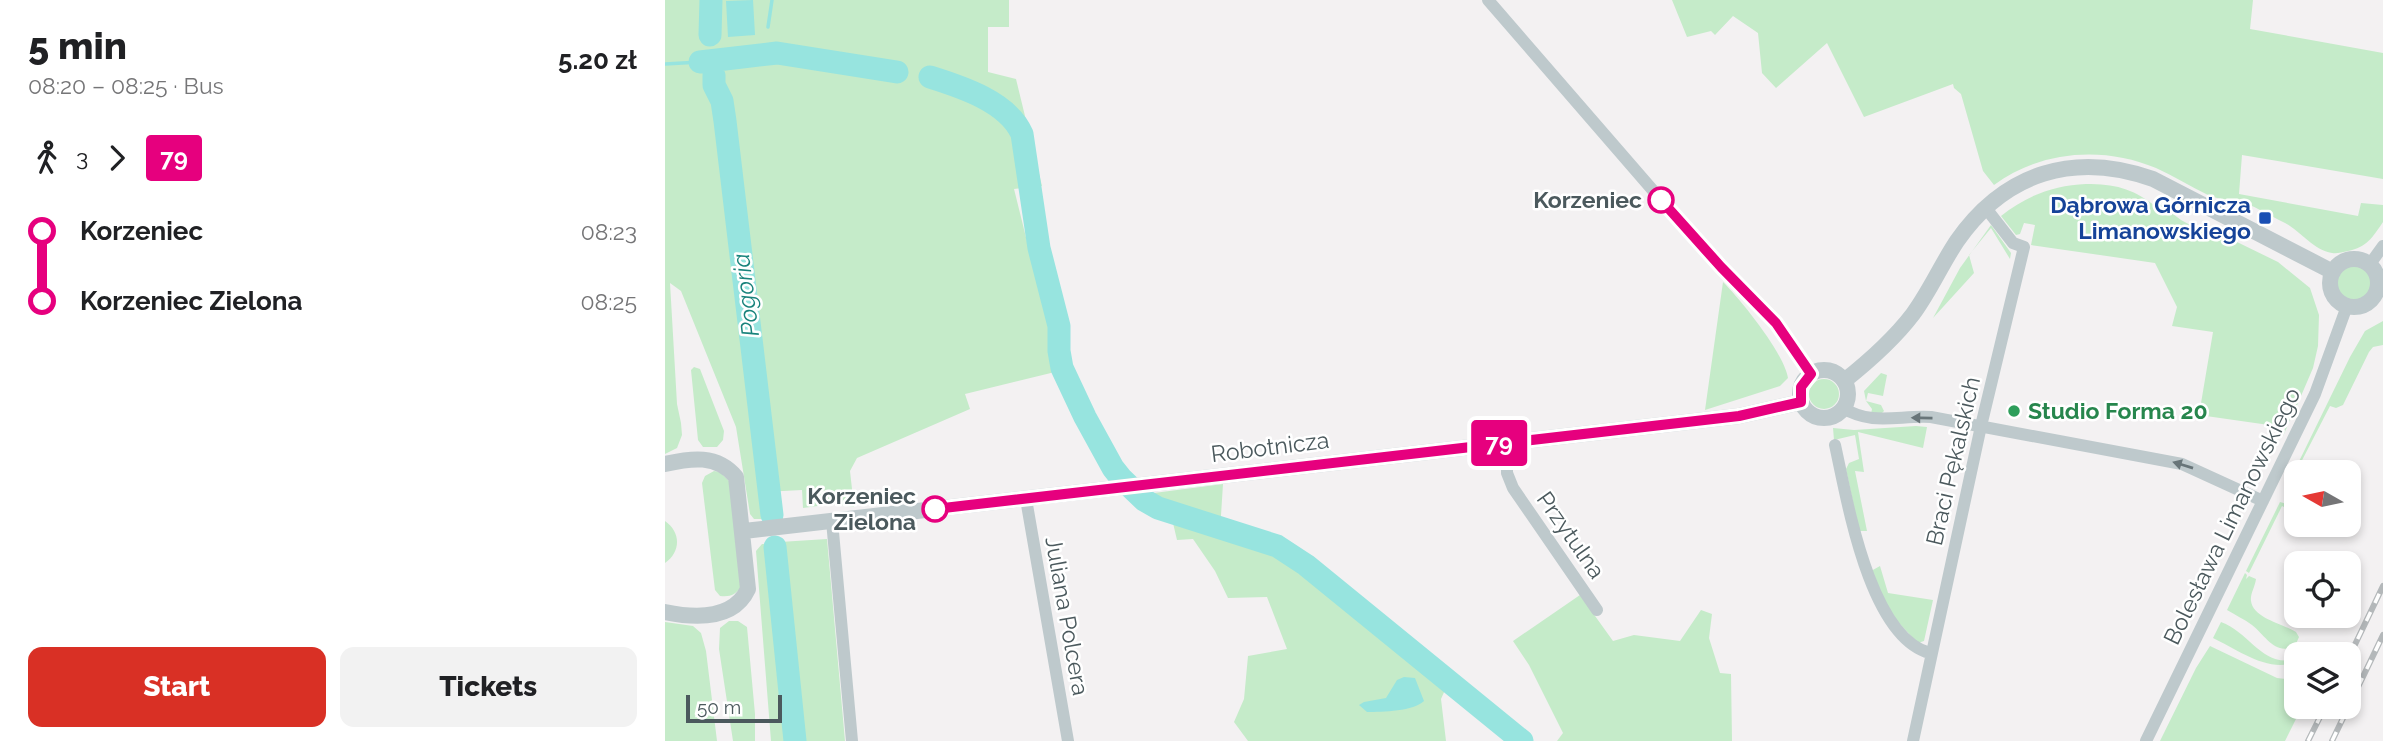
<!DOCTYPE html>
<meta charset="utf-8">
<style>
body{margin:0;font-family:Raleway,sans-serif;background:#f2f2f2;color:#202124;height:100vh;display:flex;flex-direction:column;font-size:26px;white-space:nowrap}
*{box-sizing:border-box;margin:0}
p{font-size:23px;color:#757577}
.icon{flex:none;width:38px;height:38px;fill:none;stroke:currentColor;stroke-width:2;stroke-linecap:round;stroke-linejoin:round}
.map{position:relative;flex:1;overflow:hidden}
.panel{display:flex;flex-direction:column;background:#fff;width:665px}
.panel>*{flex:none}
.badge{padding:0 14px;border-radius:5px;font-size:24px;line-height:46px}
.needle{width:46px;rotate:279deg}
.buttons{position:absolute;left:1619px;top:460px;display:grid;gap:14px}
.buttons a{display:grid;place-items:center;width:77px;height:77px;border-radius:14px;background:#fff;box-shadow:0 4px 10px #0003;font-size:35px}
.scale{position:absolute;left:21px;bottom:18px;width:96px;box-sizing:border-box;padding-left:7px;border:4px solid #4b595d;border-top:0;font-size:19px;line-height:24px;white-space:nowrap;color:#4b595d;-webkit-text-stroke:5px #fff;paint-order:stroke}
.map>.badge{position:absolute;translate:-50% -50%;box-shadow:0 0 0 4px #fff}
.legs{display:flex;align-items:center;gap:10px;height:77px;padding:0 28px;font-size:23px}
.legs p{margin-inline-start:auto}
.head{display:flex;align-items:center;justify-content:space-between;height:119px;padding:0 28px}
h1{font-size:38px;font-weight:800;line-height:52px}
.button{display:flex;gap:14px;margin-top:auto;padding:14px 28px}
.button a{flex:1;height:80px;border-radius:14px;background:#d93025;color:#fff;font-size:28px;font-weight:800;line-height:80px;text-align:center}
.button a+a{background:#f2f2f2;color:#202124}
ul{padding:0 28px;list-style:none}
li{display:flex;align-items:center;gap:24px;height:70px;font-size:26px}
li i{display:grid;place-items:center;width:10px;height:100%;margin:0 9px;background:currentColor}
li i::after{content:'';width:18px;height:18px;margin:-9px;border:5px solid;border-radius:50%;background:#fff}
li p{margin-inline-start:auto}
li:first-child i{background:linear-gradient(#0000 50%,currentColor 0)}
li:last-child i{background:linear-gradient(currentColor 50%,#0000 0)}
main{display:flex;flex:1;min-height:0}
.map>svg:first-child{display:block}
.green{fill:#c5ebc9}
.water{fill:#97e4df}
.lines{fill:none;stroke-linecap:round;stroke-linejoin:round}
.stream{stroke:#97e4df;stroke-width:3.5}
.river{stroke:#97e4df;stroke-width:23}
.minor{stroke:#bec9cc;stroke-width:12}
.tertiary{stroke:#bec9cc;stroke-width:16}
.rail-casing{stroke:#b4b8ba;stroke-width:6}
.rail{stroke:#fff;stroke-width:3.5;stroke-dasharray:10;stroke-linecap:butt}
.oneway{fill:#687579}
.line-1-casing{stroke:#fff;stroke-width:16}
.line-1{stroke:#e6007e;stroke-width:10}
.stop-1-dot{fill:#fff;stroke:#e6007e;stroke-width:3.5}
.transit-dot{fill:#1a4fb4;stroke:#fff;stroke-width:2.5}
.leisure-dot{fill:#2e9e5b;stroke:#fff;stroke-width:2.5}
.labels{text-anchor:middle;stroke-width:5;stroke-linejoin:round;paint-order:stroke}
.stop-label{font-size:23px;font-weight:bold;fill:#4b595d;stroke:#fff;text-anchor:end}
.transit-label{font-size:23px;font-weight:bold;fill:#164399;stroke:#fff;text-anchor:end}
.leisure-label{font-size:23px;font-weight:bold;fill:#27864d;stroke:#fff;text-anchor:start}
.street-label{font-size:23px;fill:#4b595d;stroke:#fff}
.water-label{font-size:24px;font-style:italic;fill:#19837c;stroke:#fff}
</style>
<main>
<section class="panel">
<div class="head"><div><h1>5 min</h1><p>08:20 – 08:25 · Bus</p></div><b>5.20 zł</b></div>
<div class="legs"><svg class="icon" aria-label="walk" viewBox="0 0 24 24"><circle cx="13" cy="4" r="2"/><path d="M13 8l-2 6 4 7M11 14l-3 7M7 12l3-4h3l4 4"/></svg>3<svg class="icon" aria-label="forward" viewBox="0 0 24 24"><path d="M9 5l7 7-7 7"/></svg><b class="badge" style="background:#e6007e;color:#fff">79</b></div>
<ul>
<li><i style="color:#e6007e"></i><b>Korzeniec</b><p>08:23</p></li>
<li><i style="color:#e6007e"></i><b>Korzeniec Zielona</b><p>08:25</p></li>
</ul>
<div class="button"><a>Start</a><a>Tickets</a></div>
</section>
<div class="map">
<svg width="1718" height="741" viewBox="0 0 1718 741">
<rect width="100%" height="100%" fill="#f3f1f2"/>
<path class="green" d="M0,0H344V27H323V72L351,79L377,186L349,189L385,334L384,344L390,372L300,394L305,409L192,458L185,471L189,507L167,504L138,508L137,490L99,492L101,519H89L85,514L71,427L16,291L5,283L12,404L16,423L17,435L12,448L0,454Z
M1007,0H1588L1585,29L1718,53V179L1577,155L1574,194L1693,216L1696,203L1718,205V222C1707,238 1702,247 1683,251C1677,252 1672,254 1667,253C1648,250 1635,230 1618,222C1606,216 1593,208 1580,203C1568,200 1555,200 1543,195C1526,187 1509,176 1491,168C1439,146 1376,150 1329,185L1318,171L1296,94L1289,88L1288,84L1199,117L1162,43L1111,88L1097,73L1093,33L1068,16L1050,35L1046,31L1022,37Z
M1421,184C1450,184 1466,188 1489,205L1492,202L1516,220L1549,238L1572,242L1613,262L1645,288L1654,315L1653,346L1648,368L1630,410L1616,403L1614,408L1627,416L1618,436L1620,428L1618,427L1534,415L1548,332L1507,326L1512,307L1490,263L1366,245L1370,225L1359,223L1355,234L1351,235L1336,216C1361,196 1389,185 1421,184Z
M1326,225L1346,253L1345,259L1326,228L1304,255L1309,273L1268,318L1295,268Z
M1672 283a17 17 0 1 1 34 0a17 17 0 1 1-34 0Z
M1058,282C1076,300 1119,353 1123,378L1115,386L1040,410Z
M1718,321V345L1708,347L1704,352L1678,405L1671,408L1665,406L1631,472L1624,491L1630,495L1623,509L1617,506L1584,573L1581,571L1615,502L1622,504L1626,496L1619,492L1685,357L1700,331Z
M29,367L35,369L59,431L58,440L52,447H38L33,440L26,370Z
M1216,373L1222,375L1218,396L1203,393L1201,401L1216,405L1219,411L1216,414H1206L1207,409L1201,401L1199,391Z
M1144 394a15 15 0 1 1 30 0a15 15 0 1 1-30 0Z
M1251,426L1262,427L1258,448L1193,432L1199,472L1190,471L1202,531H1194L1181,469L1184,463L1194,459L1190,435L1169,440L1168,428L1189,430Z
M49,471L55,472L64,481L77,586C70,595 66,597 55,596L50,590L37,483L40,476Z
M558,484L555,531L600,549L624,561L741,655L780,690L776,699L781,741H583L569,722L579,699L583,656L622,649L602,597L563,598L550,571L528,539L512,540L508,523L466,496Z
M0,521C16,532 16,552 0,563Z
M162,539L180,741H136L115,542Z
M97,544H102L105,553L126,741H106L91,551Z
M1215,566L1223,593L1268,600L1259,641L1253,643L1227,616L1206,571Z
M1580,573L1582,575L1581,579L1584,576L1591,579C1590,587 1585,594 1586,601C1588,618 1618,624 1631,632L1634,637L1630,646C1610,656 1601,636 1587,625C1579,619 1570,615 1562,610Z
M915,595L948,641L969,635L1015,641L1036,610L1047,614L1044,638L1055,673L1066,674L1067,741H892L898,733L864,665L848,641Z
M64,621H73L82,627L90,714V741H68L54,649L55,628Z
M0,622L28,626L36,633L41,651L52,741H0Z
M1556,622C1586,633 1597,668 1631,659V662C1603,673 1573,650 1548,638Z
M1545,646L1612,678L1631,680V707H1637L1620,741H1495L1531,668Z"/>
<path class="water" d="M88,0L90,35L63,37L61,1Z
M739,677L750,678L759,701C749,711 718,712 702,712L694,705L699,702L721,698L732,680Z"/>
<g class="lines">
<path class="stream" d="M103,27L107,0
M99,54L100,49
M0,64L35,62"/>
<path class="river" d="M45,35L46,0
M35,62L112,53L232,72
M49,76V85L57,101L60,121L107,515
M265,77C297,87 343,102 357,134L374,248L394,326V351L397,368L420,417L448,468L456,478L479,500L493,508L612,546L641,565L857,741
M110,547L130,741"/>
<path class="minor" d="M823,0L1024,232L1111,323L1146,374
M1705,264L1718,246
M1178,408C1207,426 1234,415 1266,417L1517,464L1598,501
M842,443V473L848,488L932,610
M1170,445C1182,499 1204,637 1265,653
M361,499L403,741
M167,521L187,741
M1248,741L1316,426L1359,247L1348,243L1320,207
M1481,741L1650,394L1682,306"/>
<path class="tertiary" d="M1665 283a24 24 0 1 1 48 0a24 24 0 1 1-48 0Z
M1135 394a24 24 0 1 1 48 0a24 24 0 1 1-48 0Z
M1179,381C1203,362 1229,339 1248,314C1265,291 1276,265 1292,241C1340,172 1410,151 1488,179L1668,272
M0,464C26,458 52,454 71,477L83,589C68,621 29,618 0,612
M79,531L1074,416L1136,402"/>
<defs>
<path id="rail" d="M1684,657L1718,586
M1643,741L1660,707
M1667,741L1718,635"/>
</defs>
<use href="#rail" class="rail-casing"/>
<use href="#rail" class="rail"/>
</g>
<defs><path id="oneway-solid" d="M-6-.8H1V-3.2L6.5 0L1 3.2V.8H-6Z" transform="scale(1.75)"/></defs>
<g class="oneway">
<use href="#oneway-solid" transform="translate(1257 418) rotate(-179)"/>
<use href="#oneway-solid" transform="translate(1518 465) rotate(-163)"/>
</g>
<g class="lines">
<defs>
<path id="line-1" d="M270,509L1074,416L1136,402V387L1146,374L1111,323L1056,267L996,200"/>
</defs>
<use href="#line-1" class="line-1-casing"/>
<use href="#line-1" class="line-1"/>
</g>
<g class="stop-1-dot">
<circle cx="996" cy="200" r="12"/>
<circle cx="270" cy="509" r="12"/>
</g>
<rect class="transit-dot" x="1593" y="211" width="14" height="14" rx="3.5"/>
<circle class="leisure-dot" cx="1349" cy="411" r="7"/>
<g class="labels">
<g class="stop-label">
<text x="977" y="208">Korzeniec</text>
<text x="251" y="504">Korzeniec<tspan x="251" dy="26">Zielona</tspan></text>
</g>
<g class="transit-label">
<text x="1586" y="213">Dąbrowa Górnicza<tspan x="1586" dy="26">Limanowskiego</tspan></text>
</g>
<g class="leisure-label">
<text x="1363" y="419">Studio Forma 20</text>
</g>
<g class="street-label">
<text transform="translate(605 447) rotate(-7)" y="8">Robotnicza</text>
<text transform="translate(1288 461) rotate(-77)" y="8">Braci Pękalskich</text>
<text transform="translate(1567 516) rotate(-64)" y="8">Bolesława Limanowskiego</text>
<text transform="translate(906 535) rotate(55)" y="8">Przytulna</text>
<text transform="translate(402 616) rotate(80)" y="8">Juliana Polcera</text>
</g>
<g class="water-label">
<text transform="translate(81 295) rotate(-97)" y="8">Pogoria</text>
</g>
</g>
</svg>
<div class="buttons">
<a><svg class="needle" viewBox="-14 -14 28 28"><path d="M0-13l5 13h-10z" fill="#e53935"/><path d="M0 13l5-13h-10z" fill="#757577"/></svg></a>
<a><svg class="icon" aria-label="locate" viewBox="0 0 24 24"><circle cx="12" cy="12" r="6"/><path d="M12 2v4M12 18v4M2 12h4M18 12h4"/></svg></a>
<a><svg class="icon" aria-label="layers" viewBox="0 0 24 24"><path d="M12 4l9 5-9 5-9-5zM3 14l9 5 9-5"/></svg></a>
</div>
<div class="scale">50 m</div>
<b class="badge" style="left:834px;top:443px;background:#e6007e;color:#fff">79</b>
</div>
</main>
